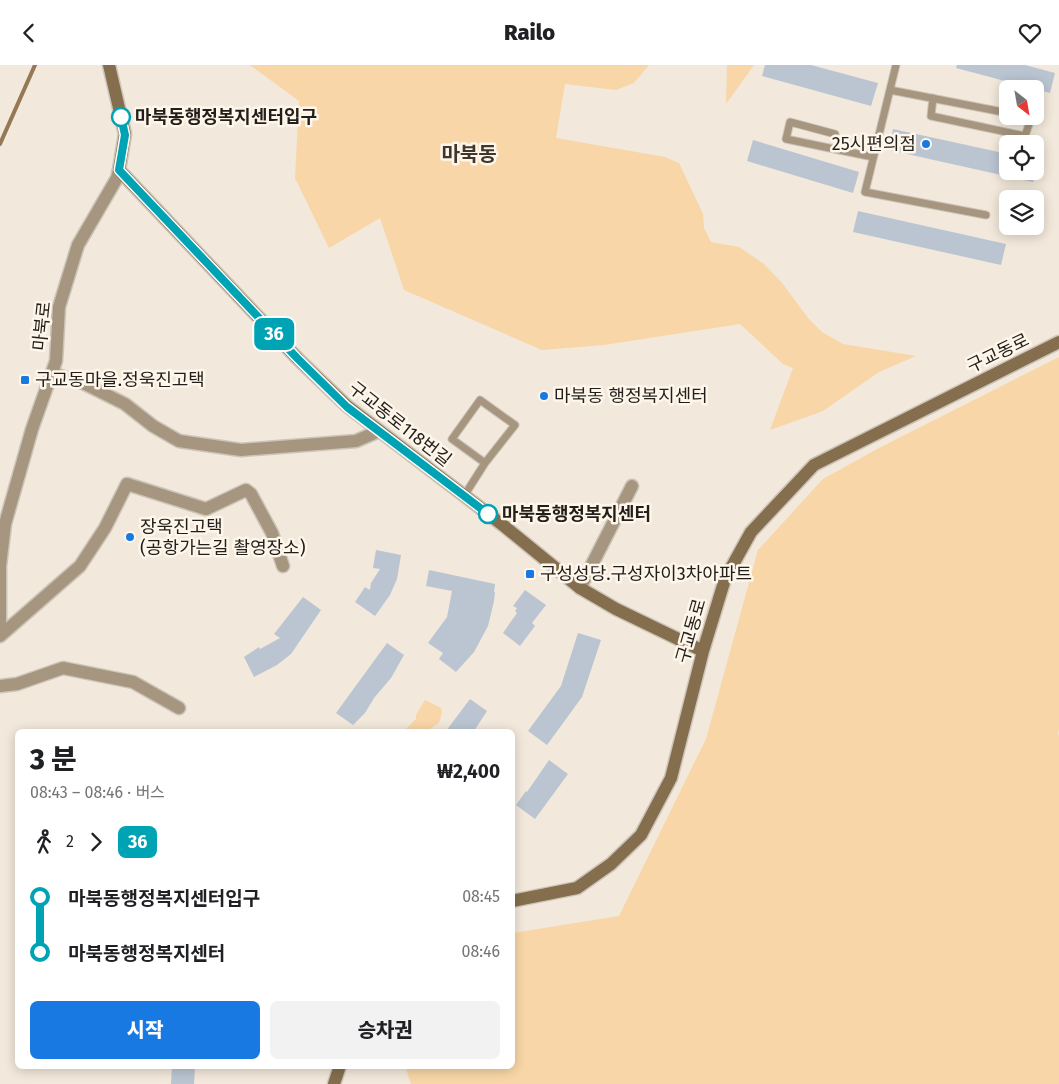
<!DOCTYPE html>
<html lang="ko">
<meta charset="utf-8">
<style>
body{margin:0;font-family:"Fira Sans","Noto Sans KR",sans-serif;background:#f2f2f2;color:#202124;height:100vh;display:flex;flex-direction:column;font-size:19px;white-space:nowrap}
*{box-sizing:border-box;margin:0}
p{font-size:16px;color:#757577}
.icon{flex:none;width:28px;height:28px;fill:none;stroke:currentColor;stroke-width:2;stroke-linecap:round;stroke-linejoin:round}
.map{position:relative;flex:1;overflow:hidden}
.drawer{position:absolute;left:15px;top:664px;width:500px;height:340px;display:flex;flex-direction:column;background:#fff;border-radius:8px;box-shadow:0 2px 12px #0003}
.drawer>*{flex:none}
.badge{padding:0 10px;border-radius:8px;font-size:18px;line-height:32px}
.needle{width:32px;rotate:149deg}
.tools{position:absolute;left:999px;top:15px;display:grid;gap:10px}
.tools a{display:grid;place-items:center;width:45px;height:45px;border-radius:8px;background:#fff;box-shadow:0 2px 12px #0003;font-size:25px}
.map>.badge{position:absolute;translate:-50% -50%;box-shadow:0 0 0 2px #fff}
.legs{display:flex;align-items:center;gap:8px;height:55px;padding:0 15px;font-size:16px}
.legs p{margin-inline-start:auto}
.overview{display:flex;align-items:center;justify-content:space-between;height:85px;padding:0 15px}
h1{font-size:28px;font-weight:800;line-height:38px}
.action{display:flex;gap:10px;margin-top:auto;padding:10px 15px}
.action a{flex:1;height:58px;border-radius:8px;background:#1879e2;color:#fff;font-size:20px;font-weight:800;line-height:58px;text-align:center}
.action a+a{background:#f2f2f2;color:#202124}
ul{padding:0 15px;list-style:none}
li{display:flex;align-items:center;gap:18px;height:55px;font-size:19px}
li i{display:grid;place-items:center;width:8px;height:100%;margin:0 6px;background:currentColor}
li i::after{content:'';width:12px;height:12px;margin:-6px;border:4px solid;border-radius:50%;background:#fff}
li p{margin-inline-start:auto}
li:first-child i{background:linear-gradient(#0000 50%,currentColor 0)}
li:last-child i{background:linear-gradient(currentColor 50%,#0000 0)}
header{display:flex;justify-content:space-between;align-items:center;height:65px;padding:0 15px;background:#fff;font-size:22px;font-weight:800}
.map>svg:first-child{display:block}
.green{fill:#f8d6a7}
.lines{fill:none;stroke-linecap:round;stroke-linejoin:round}
.stream{stroke:#947954;stroke-width:4}
.building{fill:#bbc5d2}
.lane-casing{stroke:#cdc4b8;stroke-width:9}
.street-casing{stroke:#cdc4b8;stroke-width:15}
.secondary-casing{stroke:#cdc4b8;stroke-width:15}
.lane{stroke:#a69680;stroke-width:7}
.street{stroke:#a69680;stroke-width:12}
.secondary{stroke:#856e4e;stroke-width:12}
.line-1-casing{stroke:#fff;stroke-width:11}
.line-1{stroke:#00a3b4;stroke-width:8}
.stop-1-dot{fill:#fff;stroke:#00a3b4;stroke-width:2.5}
.poi-dot{fill:#1879e2;stroke:#fef6eb;stroke-width:2}
.labels{text-anchor:middle;stroke-width:5;stroke-linejoin:round;paint-order:stroke}
.stop-label{font-size:18px;font-weight:bold;fill:#221e19;stroke:#fef6eb;text-anchor:start}
.poi-label{font-size:18px;fill:#221e19;stroke:#fef6eb;text-anchor:start}
.street-label{font-size:18px;fill:#221e19;stroke:#fef6eb}
.quarter-label{font-size:20px;font-weight:bold;fill:#3f372c;stroke:#fef6eb}
</style>
<header><svg class="icon" aria-label="back" viewBox="0 0 24 24"><path d="M15 5l-7 7 7 7"/></svg>Railo<svg class="icon" aria-label="heart" viewBox="0 0 24 24"><path d="M12 20l-8-8c-3-5 5-10 8-4 3-6 11-1 8 4z"/></svg></header>
<div class="map">
<svg width="1059" height="1019" viewBox="0 0 1059 1019">
<rect width="100%" height="100%" fill="#f2e8db"/>
<path class="green" d="M250,0H649L634,18L616,25L565,19L556,73L665,92L679,98L703,149L704,163L711,177L739,182L764,199L783,219L808,253L822,267L843,279L916,291L879,307L823,346L770,365L793,303L783,299L740,259L604,280L542,285L404,225L380,153L329,183L295,113L299,36Z
M727,0H754L726,39Z
M1059,292V664L1058,668L1059,672V1019H411L405,1001H512L513,868L619,851L706,674L758,485L823,414L877,384Z
M425,635L441,643L442,648L439,658L431,663L429,666H404L416,654V650Z"/>
<g class="lines">
<path class="stream" d="M0,79L35,0"/>
</g>
<path class="building" d="M765,0H811L878,18L871,41L762,11Z
M957,0H1025L1055,8L1050,28L956,3Z
M893,64L1008,89V106H1035L1033,117L889,85Z
M753,75L859,107L853,128L747,96Z
M858,146L1006,179L1001,200L853,167Z
M376,485L401,490L397,514L390,530L375,551L355,537L365,522L370,525L371,518L380,504L373,503Z
M429,505L495,519L494,527H495L494,536L488,561L474,587L456,607L439,594L443,588L428,578L447,552L452,526L426,521Z
M525,525L546,540L532,558L535,561L520,581L503,568L517,548L515,546L517,543L513,541Z
M303,532L321,545L291,589L277,600L254,612L244,592L259,582L260,584L280,573L274,569Z
M578,568L601,575L582,632L547,680L528,666L561,621Z
M387,578L404,590L391,613L374,633L365,648L353,660L336,648Z
M470,634L487,646L474,666H446Z
M549,695L568,709L535,754L516,740L526,726L527,727Z
M172,1001H195L194,1019H171Z"/>
<g class="lines">
<defs>
<path id="lane" d="M896,0L865,127L986,150
M890,25L1008,48
M933,33L931,51L1025,71L1031,53L1022,51
M835,69L790,57L786,74L873,92
M464,431L485,398L515,360L480,335L452,374L485,398"/>
<path id="street" d="M52,308L85,319L125,339L153,361L179,376L241,385L356,376L379,366
M580,523L632,421
M0,564V501L5,459L32,364L56,296L59,242L78,180L117,113L119,105
M0,571L80,501L105,463L127,419L206,444L246,425L251,429L272,468L283,501
M0,621L17,619L63,603L133,617L179,643"/>
<path id="secondary" d="M109,0L125,69L119,105L298,294L347,341L504,461L580,523L616,544L703,586
M512,836L577,823L611,799L641,770L671,713L703,586L725,514L751,467L814,400L1059,277
M334,1019L340,1001"/>
</defs>
<use href="#lane" class="lane-casing"/>
<use href="#street" class="street-casing"/>
<use href="#secondary" class="secondary-casing"/>
<use href="#lane" class="lane"/>
<use href="#street" class="street"/>
<use href="#secondary" class="secondary"/>
</g>
<g class="lines">
<defs>
<path id="line-1" d="M121,52L125,70L119,105L298,294L347,342L488,449"/>
</defs>
<use href="#line-1" class="line-1-casing"/>
<use href="#line-1" class="line-1"/>
</g>
<g class="stop-1-dot">
<circle cx="121" cy="52" r="9"/>
<circle cx="488" cy="449" r="9"/>
</g>
<g class="poi-dot">
<circle cx="926" cy="79" r="5"/>
<rect x="20" y="310" width="10" height="10" rx="2.5"/>
<circle cx="544" cy="331" r="5"/>
<circle cx="130" cy="472" r="5"/>
<rect x="525" y="504" width="10" height="10" rx="2.5"/>
</g>
<g class="labels">
<g class="stop-label">
<text x="135" y="58">마북동행정복지센터입구</text>
<text x="502" y="455">마북동행정복지센터</text>
</g>
<g class="poi-label">
<text x="916" y="85" text-anchor="end">25시편의점</text>
<text x="35" y="321">구교동마을.정욱진고택</text>
<text x="554" y="337">마북동 행정복지센터</text>
<text x="140" y="468">장욱진고택<tspan x="140" dy="21">(공항가는길 촬영장소)</tspan></text>
<text x="540" y="515">구성성당.구성자이3차아파트</text>
</g>
<g class="street-label">
<text transform="translate(42 261) rotate(-84)" y="6">마북로</text>
<text transform="translate(998 288) rotate(-26)" y="6">구교동로</text>
<text transform="translate(400 359) rotate(38)" y="6">구교동로118번길</text>
<text transform="translate(691 566) rotate(-74)" y="6">구교동로</text>
</g>
<g class="quarter-label">
<text x="469" y="96">마북동</text>
</g>
</g>
</svg>
<div class="tools">
<a><svg class="needle" viewBox="-14 -14 28 28"><path d="M0-13l5 13h-10z" fill="#e53935"/><path d="M0 13l5-13h-10z" fill="#757577"/></svg></a>
<a><svg class="icon" aria-label="locate" viewBox="0 0 24 24"><circle cx="12" cy="12" r="6"/><path d="M12 2v4M12 18v4M2 12h4M18 12h4"/></svg></a>
<a><svg class="icon" aria-label="layers" viewBox="0 0 24 24"><path d="M12 4l9 5-9 5-9-5zM3 14l9 5 9-5"/></svg></a>
</div>
<b class="badge" style="left:274px;top:269px;background:#00a3b4;color:#fff">36</b>
<section class="drawer">
<div class="overview"><div><h1>3 분</h1><p>08:43 – 08:46 · 버스</p></div><b>₩2,400</b></div>
<div class="legs"><svg class="icon" aria-label="walk" viewBox="0 0 24 24"><circle cx="13" cy="4" r="2"/><path d="M13 8l-2 6 4 7M11 14l-3 7M7 12l3-4h3l4 4"/></svg>2<svg class="icon" aria-label="forward" viewBox="0 0 24 24"><path d="M9 5l7 7-7 7"/></svg><b class="badge" style="background:#00a3b4;color:#fff">36</b></div>
<ul>
<li><i style="color:#00a3b4"></i><b>마북동행정복지센터입구</b><p>08:45</p></li>
<li><i style="color:#00a3b4"></i><b>마북동행정복지센터</b><p>08:46</p></li>
</ul>
<div class="action"><a>시작</a><a>승차권</a></div>
</section>
</div>
